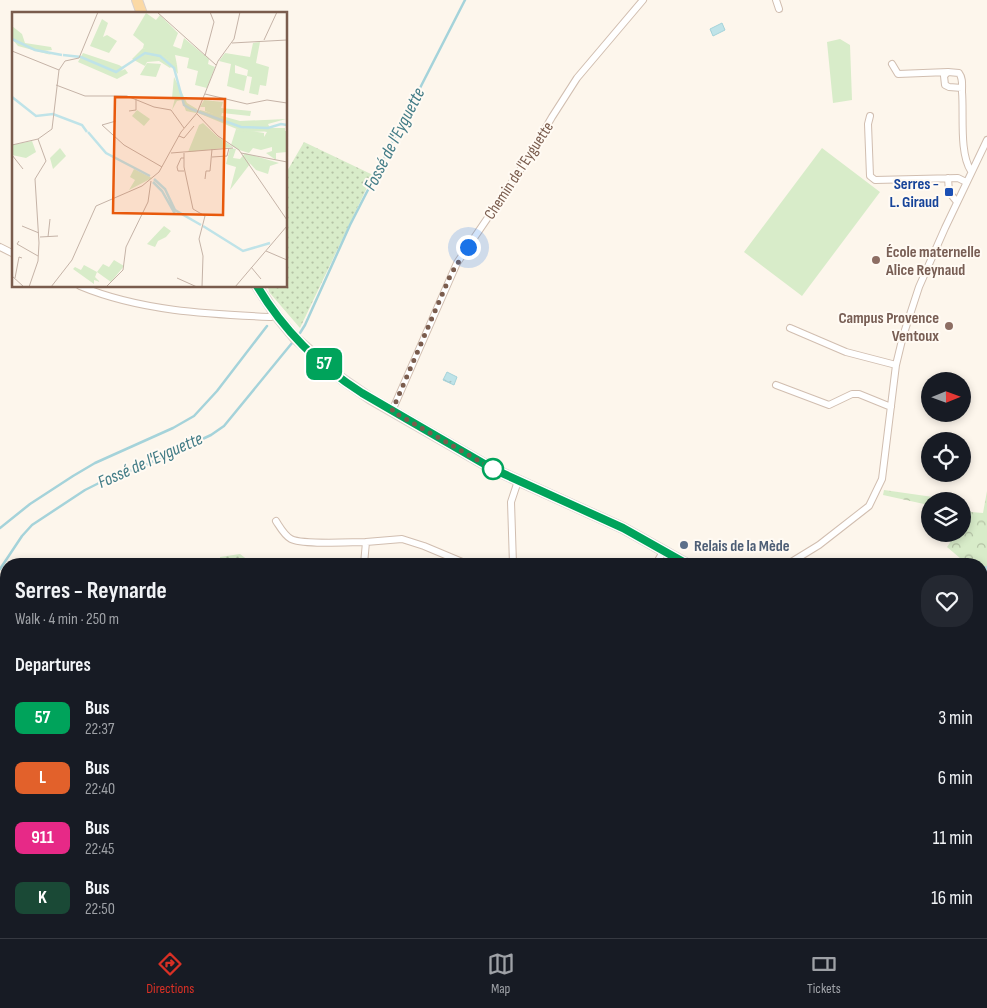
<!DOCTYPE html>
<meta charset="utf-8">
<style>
body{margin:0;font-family:"Sofia Sans Condensed",sans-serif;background:#242831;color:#f1f3f6;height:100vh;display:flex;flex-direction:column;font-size:19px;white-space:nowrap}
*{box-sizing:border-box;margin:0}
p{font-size:16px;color:#9ea1a6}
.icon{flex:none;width:28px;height:28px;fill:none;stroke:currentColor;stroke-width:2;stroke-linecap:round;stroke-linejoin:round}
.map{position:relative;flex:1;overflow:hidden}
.panel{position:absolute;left:0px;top:558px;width:988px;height:381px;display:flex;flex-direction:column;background:#171b24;border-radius:20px 20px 0 0;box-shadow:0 2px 8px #0003}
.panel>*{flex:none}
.badge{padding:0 10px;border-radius:8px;font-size:18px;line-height:32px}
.needle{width:32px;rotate:89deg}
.tools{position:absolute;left:921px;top:372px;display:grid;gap:10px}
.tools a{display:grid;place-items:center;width:50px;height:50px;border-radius:50%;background:#171b24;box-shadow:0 2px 8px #0003;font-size:25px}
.you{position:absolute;width:25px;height:25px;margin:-12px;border:4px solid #fff;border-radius:50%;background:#1a73e8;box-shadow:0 0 0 8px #1a73e833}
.map>.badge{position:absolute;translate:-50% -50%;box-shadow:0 0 0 2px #fff}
h2{padding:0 15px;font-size:19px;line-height:45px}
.round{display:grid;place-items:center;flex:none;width:52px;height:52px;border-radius:20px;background:#242831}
.headline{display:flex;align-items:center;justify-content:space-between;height:85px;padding:0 15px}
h1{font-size:24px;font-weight:700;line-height:38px}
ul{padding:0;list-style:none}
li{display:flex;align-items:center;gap:15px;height:60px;padding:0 15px}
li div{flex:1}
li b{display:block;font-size:19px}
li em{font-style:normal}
li .badge{min-width:55px;font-weight:700;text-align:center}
.tab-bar{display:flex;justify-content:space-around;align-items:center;height:70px;border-top:1px solid #363941;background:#171b24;font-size:14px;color:#9ea1a6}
.tab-bar a{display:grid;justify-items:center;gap:2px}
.tab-bar .selected{color:#d93025}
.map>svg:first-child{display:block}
.grass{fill:url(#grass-dots)}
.forest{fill:url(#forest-crowns)}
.green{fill:#d8ecc9}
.water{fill:url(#water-ripples);stroke:#a5d3da}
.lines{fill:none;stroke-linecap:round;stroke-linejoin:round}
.stream{stroke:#a5d3da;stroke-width:2.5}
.river{stroke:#bfe3e8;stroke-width:14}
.minor-casing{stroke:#d1beb0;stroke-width:8}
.primary-casing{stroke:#dad1cd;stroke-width:12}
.minor{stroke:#fff;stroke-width:6}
.primary{stroke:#fbd9a5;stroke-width:10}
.line-casing{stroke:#fff;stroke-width:11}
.line{stroke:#00a35b;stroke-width:8}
.walk{stroke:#7a5c4d;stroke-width:5;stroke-dasharray:0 9}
.transit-dot{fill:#1a4fb4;stroke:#fffaf3;stroke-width:2}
.education-dot{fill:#8d6e63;stroke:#fffaf3;stroke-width:2}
.stop-dot{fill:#fff;stroke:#00a35b;stroke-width:2.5}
.service-dot{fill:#5c6f8a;stroke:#fffaf3;stroke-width:2}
.labels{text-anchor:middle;stroke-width:4;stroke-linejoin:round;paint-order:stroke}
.street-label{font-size:16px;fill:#7a5c4d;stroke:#fffaf3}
.transit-label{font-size:16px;font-weight:bold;fill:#164399;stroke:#fffaf3;text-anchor:end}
.education-label{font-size:16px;font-weight:bold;fill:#785e54;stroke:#fffaf3;text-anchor:start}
.service-label{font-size:16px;font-weight:bold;fill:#4e5e75;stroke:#fffaf3;text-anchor:start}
.water-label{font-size:18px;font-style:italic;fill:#437c86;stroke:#fffaf3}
.inset-river{fill:none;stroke:#bfe3e8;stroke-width:2.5}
.inset-road{fill:none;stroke:#c5b3a7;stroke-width:1}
.view{fill:#e8590c;fill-opacity:0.15;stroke:#e8590c;stroke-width:2.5}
.inset-edge{fill:none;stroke:#7a5c4d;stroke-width:2.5}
</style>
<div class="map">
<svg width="987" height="938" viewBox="0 0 987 938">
<defs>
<pattern id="grass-dots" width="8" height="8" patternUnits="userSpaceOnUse" patternTransform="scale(1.25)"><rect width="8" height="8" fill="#d8ecc9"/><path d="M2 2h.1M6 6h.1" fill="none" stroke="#b4c2a5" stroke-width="1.8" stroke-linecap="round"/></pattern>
<pattern id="forest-crowns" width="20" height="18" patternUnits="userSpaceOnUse" patternTransform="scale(1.25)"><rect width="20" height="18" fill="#d8ecc9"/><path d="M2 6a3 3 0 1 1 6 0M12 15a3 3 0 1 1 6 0" fill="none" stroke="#b4c2a5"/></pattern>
<pattern id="water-ripples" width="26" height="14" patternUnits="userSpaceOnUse" patternTransform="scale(1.25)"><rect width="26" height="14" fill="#bfe3e8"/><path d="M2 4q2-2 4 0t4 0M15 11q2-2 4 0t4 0" fill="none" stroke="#a0bbbe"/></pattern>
</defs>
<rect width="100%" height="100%" fill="#fdf6ec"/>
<path class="grass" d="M304,142L373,175L300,328L269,292L268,286H286V173Z
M240,554L253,564H221L220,557Z
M574,933H623L619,938H574Z
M861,933H903L902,938H861Z"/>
<path class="forest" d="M884,490L961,501H930V507L924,504L883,495Z
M987,491V593L981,596V564H967L947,547L956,534H962L963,501L971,512L983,513Z
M781,933V932L826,933L824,938H779Z"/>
<path class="green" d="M840,39L850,45L852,100L833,103L827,42Z
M822,148L880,192L802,296L744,252Z"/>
<path class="water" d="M722,23L725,30L713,36L710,29Z
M447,372L457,377L454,385L443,380Z"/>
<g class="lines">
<path class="stream" d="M300,333L305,325L350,225L465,0
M0,528L30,504L73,476L95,463L173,428L194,416L217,391L267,326
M0,569L22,536L32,525L85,490L111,477L141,467L181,449L211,435L224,426L292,343"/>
<path class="river" d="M981,574L987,573
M799,938L801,932"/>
<defs>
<path id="minor" d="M776,0L779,9
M892,64L898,74L948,72
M962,88L949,87L945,85L944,76L948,72L959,73C963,78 962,85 962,92C964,114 959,153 971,171
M870,116L868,124L870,176L875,180L958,178L966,182
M948,178L949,192L957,202
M0,247L14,254
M80,286C140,311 207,314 271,317L276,315
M790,328L846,352L896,365
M776,385L829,405L852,394H859L891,407
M392,411L457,263L527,160L552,117L577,78L643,0
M276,521C280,527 284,535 291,539C302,545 350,542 366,542
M364,564L366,542L402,539L424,546L467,564
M513,564L511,502L518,481
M656,564L664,550
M788,564L819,545L869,506L882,479L896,365L903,336L919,287L945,228L987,140
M0,775L6,769
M981,900L987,882
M493,932L494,938
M572,938V932
M626,938L629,932
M970,938L972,932"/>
<path id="primary" d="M137,0L142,14
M257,286L276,315L295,338L342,379L371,399L493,469L623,528L687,564
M981,747L987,749"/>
</defs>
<use href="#minor" class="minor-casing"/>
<use href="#primary" class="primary-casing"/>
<use href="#minor" class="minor"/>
<use href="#primary" class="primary"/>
</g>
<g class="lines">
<defs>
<path id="line" d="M257,286C284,331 318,365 362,393L493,469L623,528L687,564"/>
</defs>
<use href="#line" class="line-casing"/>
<use href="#line" class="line"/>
<path class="walk" d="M468,247L451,274L392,411L493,469"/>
</g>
<rect class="transit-dot" x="944" y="187" width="10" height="10" rx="2.5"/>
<g class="education-dot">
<circle cx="876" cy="260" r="5"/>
<circle cx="949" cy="326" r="5"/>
</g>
<circle class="stop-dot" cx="493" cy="469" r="10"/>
<circle class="service-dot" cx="684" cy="545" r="5"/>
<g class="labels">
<g class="street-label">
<text transform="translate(518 170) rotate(-57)" y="6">Chemin de l'Eyguette</text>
</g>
<g class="transit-label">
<text x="939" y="189">Serres -<tspan x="939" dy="18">L. Giraud</tspan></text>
</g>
<g class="education-label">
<text x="886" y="257">École maternelle<tspan x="886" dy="18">Alice Reynaud</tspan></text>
<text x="939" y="323" text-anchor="end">Campus Provence<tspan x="939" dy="18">Ventoux</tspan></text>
</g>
<g class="service-label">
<text x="694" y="551">Relais de la Mède</text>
</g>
<g class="water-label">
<text transform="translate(394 139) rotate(-63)" y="6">Fossé de l'Eyguette</text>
<text transform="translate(150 460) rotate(-24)" y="6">Fossé de l'Eyguette</text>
</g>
</g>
<g transform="translate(12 12)">
<rect width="275" height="275" fill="#fdf6ec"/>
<path d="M134,1L144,8L148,3L166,21L161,34L169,37L172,26L197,47L196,52L203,55L195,76L183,73L186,59L175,56L177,46L163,43L165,53L131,36L132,32L121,23ZM90,7L96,11L91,25L95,23L105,29L97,41L78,34ZM248,30L244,51L257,55L254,74L248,73L246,83L237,81L240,65L235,64L236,58L223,53V61L235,64L232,79L215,74L219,52L207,49L213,41L238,45L241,31ZM192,88L211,90L209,96L239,99L238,104L210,101L209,105L193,99V95H188ZM191,111L206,125L221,135L176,140L187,113ZM224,117L252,121V125L255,120L252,119H275V140L264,141V148L254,141L260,139V135L249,138L241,136L237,141L227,138L219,133ZM20,129L24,140L14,146L0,143V133ZM48,136L54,144L41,157L38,146ZM218,136L224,137L221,146L228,147L233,141L267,151L258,154L256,162L244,158L233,146L238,152L218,178L224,155L214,152ZM122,157L140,166L117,178L123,168L118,165ZM102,248L112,254L99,270L85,260L91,252L97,255ZM72,253L85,260L83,265L88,270L82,268V272L61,257L63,255L69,258Z" fill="#d8ecc9"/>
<path d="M0,14L10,22L13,31L39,35L40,38L32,39L39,43L6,34L0,27ZM131,36L150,41L165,53L166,62L160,54L158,56L147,49L135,50L133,54L120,47ZM71,41L107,53L112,56L109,59L113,57L116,61L105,67L66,50ZM162,65L175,91L185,97L184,101L174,99L170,88L165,89L160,98L163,86H160ZM188,98L228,109L274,107L256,112L258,116H273V119L232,120L186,101ZM152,214L159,219L154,225L146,229L143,235L135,232Z" fill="#d8ecc9"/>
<path d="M135,51L149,52L144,65L128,63ZM125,98L138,107L132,114L120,104Z" fill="#d8ecc9"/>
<path class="inset-river" d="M0,27L23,38L50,43M51,43L69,45L104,60L133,41L148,44L162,56L172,93L179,97L229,115L256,116L269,112L275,113M0,85L24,104L41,102L70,113L75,120M76,120L94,141L138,164M142,167L153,177L163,198L189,213M141,170L150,179L163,202M191,214L231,239L258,231"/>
<path class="inset-road" d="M145,0L204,53M252,28L265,0M220,31L275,28M0,39L47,58M193,44L202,10L198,0M44,73L73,84H115L142,95L159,98L172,116M193,82L235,92L255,88L275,91M117,99L124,98V87M185,102L206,124L227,138L275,208M104,109L90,113L112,133L150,155M167,124L172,126L182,114M0,133L26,127M159,141L221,136M172,141V155L181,197L193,204L187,227L191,244L190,275M229,141L275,150M0,143L11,157M200,145L215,144L217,136M172,146H169L165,155L166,159H172M193,167L194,159H198L200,137M10,214L27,221M28,225L46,224M36,225L38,207M7,229L5,232L26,244M254,239L275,248M239,255L249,267M0,264L12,275M3,266L7,245L10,246M165,266L185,275M17,275L26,249L27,231L23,167L34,149L26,127L40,117L47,58L53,49L67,46L86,0M39,275L60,248L84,194L130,174L147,160L169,120L185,101L206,49L222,27L228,0M94,275L111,258L114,235L136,190L139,169M223,275L275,214"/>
<path class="view" d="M103,85L213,87L211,203L101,201Z"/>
<rect width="275" height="275" class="inset-edge"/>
</g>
</svg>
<div class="tools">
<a><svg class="needle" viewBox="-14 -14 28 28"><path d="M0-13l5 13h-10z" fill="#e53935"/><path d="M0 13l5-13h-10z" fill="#9ea1a6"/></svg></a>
<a><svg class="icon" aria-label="locate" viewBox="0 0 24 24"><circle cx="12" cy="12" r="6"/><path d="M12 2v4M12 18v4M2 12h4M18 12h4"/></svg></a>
<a><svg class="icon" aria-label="layers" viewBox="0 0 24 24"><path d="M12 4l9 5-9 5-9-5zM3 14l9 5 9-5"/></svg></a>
</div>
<div class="you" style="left:468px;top:247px"></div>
<b class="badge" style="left:324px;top:364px;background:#00a35b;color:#fff">57</b>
<section class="panel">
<div class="headline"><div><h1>Serres - Reynarde</h1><p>Walk · 4 min · 250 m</p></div><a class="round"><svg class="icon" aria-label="heart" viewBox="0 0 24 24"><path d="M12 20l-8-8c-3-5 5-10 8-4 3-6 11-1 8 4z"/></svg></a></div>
<h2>Departures</h2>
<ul>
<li><span class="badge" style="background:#00a35b;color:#fff">57</span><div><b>Bus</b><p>22:37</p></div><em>3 min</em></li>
<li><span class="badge" style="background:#e2612b;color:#fff">L</span><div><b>Bus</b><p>22:40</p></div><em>6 min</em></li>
<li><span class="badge" style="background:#e72987;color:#fff">911</span><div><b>Bus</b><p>22:45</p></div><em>11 min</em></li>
<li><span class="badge" style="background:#1a4936;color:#fff">K</span><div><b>Bus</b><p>22:50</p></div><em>16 min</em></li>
</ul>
</section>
</div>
<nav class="tab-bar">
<a class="selected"><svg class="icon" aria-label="directions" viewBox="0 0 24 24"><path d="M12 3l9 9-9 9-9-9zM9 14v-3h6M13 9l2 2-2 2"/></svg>Directions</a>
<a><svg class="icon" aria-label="map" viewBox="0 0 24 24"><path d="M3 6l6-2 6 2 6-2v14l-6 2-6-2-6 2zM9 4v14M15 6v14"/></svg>Map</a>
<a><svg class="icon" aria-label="tickets" viewBox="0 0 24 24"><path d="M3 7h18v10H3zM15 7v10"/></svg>Tickets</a>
</nav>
